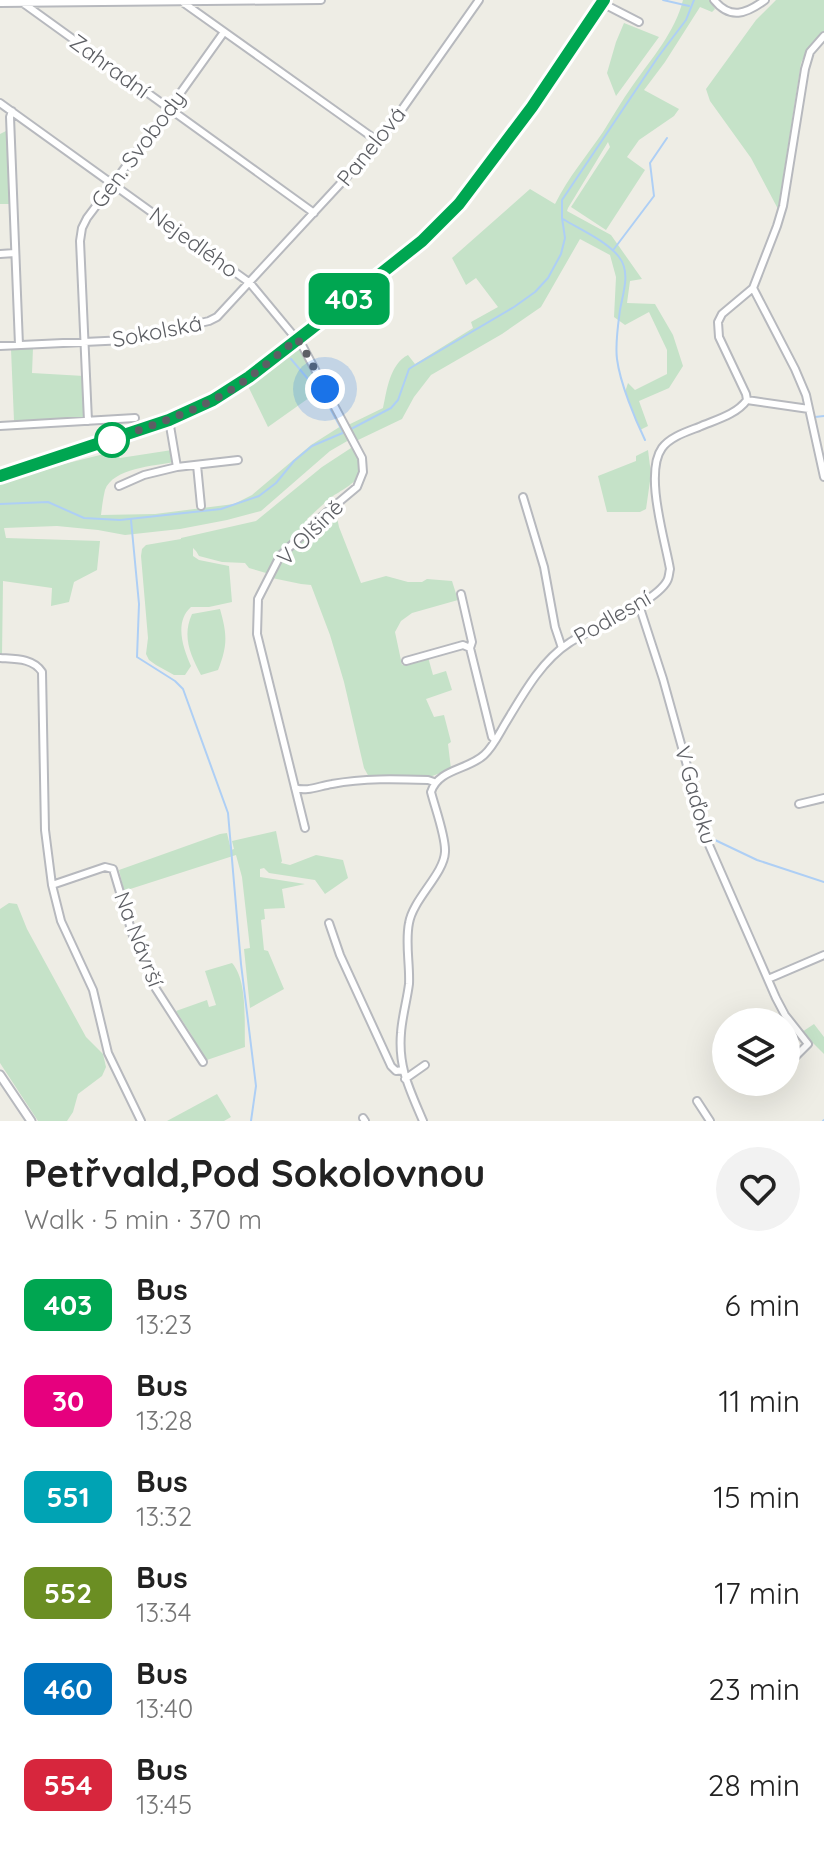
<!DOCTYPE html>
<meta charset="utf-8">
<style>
body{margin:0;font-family:Quicksand,sans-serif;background:#f2f2f2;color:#222;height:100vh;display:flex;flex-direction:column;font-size:30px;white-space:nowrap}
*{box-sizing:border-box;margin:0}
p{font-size:26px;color:#767676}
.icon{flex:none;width:44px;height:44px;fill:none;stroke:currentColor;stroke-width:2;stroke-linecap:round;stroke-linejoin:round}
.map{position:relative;height:1121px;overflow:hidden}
.panel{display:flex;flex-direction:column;background:#fff;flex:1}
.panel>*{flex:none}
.badge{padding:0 16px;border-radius:12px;font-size:28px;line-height:52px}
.tools{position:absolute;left:712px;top:1008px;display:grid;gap:16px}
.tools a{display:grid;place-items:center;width:88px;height:88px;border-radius:50%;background:#fff;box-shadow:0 8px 32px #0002;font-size:40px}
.you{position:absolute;width:40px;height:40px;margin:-20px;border:6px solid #fff;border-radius:50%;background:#1a73e8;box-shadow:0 0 0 12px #1a73e833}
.map>.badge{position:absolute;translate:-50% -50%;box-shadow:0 0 0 4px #fff}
.round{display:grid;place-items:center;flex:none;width:84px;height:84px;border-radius:42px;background:#f2f2f2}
.overview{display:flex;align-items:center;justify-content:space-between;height:136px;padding:0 24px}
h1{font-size:38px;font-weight:700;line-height:60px}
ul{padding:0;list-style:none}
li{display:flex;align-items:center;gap:24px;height:96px;padding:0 24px}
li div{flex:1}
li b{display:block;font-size:30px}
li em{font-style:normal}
li .badge{min-width:88px;font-weight:700;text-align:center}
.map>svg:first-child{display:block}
.green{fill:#c5e2c8}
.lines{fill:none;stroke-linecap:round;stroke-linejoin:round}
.stream{stroke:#aecff5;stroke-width:2}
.minor-casing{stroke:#b7b9be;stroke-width:10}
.tertiary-casing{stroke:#b7b9be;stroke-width:11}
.primary-casing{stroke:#e2cc6a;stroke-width:13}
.minor{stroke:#fff;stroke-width:6}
.tertiary{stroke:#fff;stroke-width:7}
.primary{stroke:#f6f2b2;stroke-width:9}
.line-casing{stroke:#fff;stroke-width:18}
.line{stroke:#00a651;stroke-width:12}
.walk{stroke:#5d5f64;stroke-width:8;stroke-dasharray:0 14.4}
.stop-dot{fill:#fff;stroke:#00a651;stroke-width:4}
.labels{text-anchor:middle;stroke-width:7;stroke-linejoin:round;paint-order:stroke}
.street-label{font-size:22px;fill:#5d5f64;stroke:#fff}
</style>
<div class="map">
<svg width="824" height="1121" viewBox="0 0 824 1121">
<rect width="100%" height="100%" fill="#eeede5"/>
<path class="green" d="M683,0H709L715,9L712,12L700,7L665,62L644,90L679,109L674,116L639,140L627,157L645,170L606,230L571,207L610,147L608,142L568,208L567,211L611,235L642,279L630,281L627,303L655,304L673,335L683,366L669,388L639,401L648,426L640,430L625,392L628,383L635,390L667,374V350L649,312L625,325L614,317L616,277L610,255L580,239L541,307L502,334L431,375L414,397L402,419L356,441L346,426L383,408C387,389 390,364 408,355L415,364L473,328L471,322L498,307L476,278L466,285L452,258L530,189L555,204C569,176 586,157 603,132C613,116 622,100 633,85C652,58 675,32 683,0Z
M776,0H824V31L807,50L801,63L778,209L751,158L710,101L706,89L756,20Z
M624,23L659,37L616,96L607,73L616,42Z
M6,131L12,204H0V134Z
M301,347L323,388L268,427L248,386Z
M33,348L32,373L84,376L86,417L14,421L11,349Z
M341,426L349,440L330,451L261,511L227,520L180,529L125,535L98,530L57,526L4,528L6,538L100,541L97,570L74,582L69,602L51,606L52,588L3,581L2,656L0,655V484L64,464L112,452L120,458L172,450L174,462C154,466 113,468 105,490C103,498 102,507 101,515L155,514L234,504L252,495L311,445Z
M351,448L357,450C359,457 363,463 361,470C359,482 342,490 333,496C324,503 316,511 307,519L309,523C305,528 299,532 295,537C284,549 276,563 269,577L266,573L249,568L245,563L222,562L199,556L196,551L193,548V556L199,560L229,566L232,602L209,607H191C174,622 183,648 191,666L185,675H174L156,665L149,660L146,654L148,638L141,556L142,549L146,545L181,539V538L256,521L322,467Z
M648,450L651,474L646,509L640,512H607L598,476L636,461V456Z
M335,509L339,527L361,583L386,576L408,582H422L427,579L452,581L458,600L412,613L401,621L395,632L402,665L428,657L433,675L446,671L452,690L426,699L434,717L444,715L451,742L448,744L451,769L427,778L369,777L364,768L344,682L330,635L311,585L301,584L272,578L283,558L307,529Z
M220,609C227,634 228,645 218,670L201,675C190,654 182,636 192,614Z
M276,831L282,861L281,863L290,865L316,855L343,860L348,878L325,894L315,880L269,873L264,868L260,869V877L305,884L282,889L285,908L264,909L265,919L261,920L264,950L268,951L284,989L250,1008L244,949L250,948L242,877L236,855L124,891L119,870L220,834L227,833L231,850L234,849L232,841Z
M9,903L17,904L27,929L86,1037L103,1054L106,1067L102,1076L78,1094L73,1112L67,1121H38L0,1063V909Z
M232,963C248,981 244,1023 245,1047L204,1061L191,1034L176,1011L207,1000L209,1007L216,1005L205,971Z
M814,1024L824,1037V1054L802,1032Z
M217,1094L231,1117L224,1121H167Z"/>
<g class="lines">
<path class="stream" d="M663,0L689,6
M563,219C579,229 607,241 619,257C631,272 623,293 620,310C618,325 615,344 617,359C620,383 635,419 645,440
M614,249L654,196L650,163L667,138
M291,359L325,399L343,432
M815,417L824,416
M351,429L391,408L398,400L409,369L412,367L514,307L535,292L548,278L561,254L565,238L562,218V200L658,57L686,20L694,0
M0,504L48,502L84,518L120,520L221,509L259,496L276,483L294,461L312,446L345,432
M131,520L139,604L137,657L175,681L183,689L228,813L241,964L256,1086L251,1121
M715,840L757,860L824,882
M823,1121L824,1120"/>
<defs>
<path id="minor" d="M714,0C730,20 746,14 765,0
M181,1L379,142
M0,3L321,0
M23,3L314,213
M602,3L639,22
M0,103L250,283L303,347L362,458L363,472L357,487L327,512L280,556L258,599L257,634L305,828
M12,111L10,117L19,345
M0,254L15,253
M753,288L795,369L806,395L824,477
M0,346L126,340L209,321L217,317L379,142L479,0
M747,400L809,409
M169,420L177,467
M88,421L80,241L82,228L87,218L169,109L224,32
M0,426L135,418
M197,465L201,506
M119,486L144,475L177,467L238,460
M523,497L544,567L555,627L562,648
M461,594L472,642L470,648
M639,605L663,679L709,845L776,998L785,1015L808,1044L790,1062
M0,658C15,659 33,658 42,672L45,830L52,885L61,921L93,990L108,1053L141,1121
M406,661L463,645L470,648L492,737L495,740
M295,788C307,792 319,786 332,784C364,778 396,779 428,780L434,782
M799,804L824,798
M52,885L105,867L113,869L133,936L156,989L203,1062
M329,923L340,955L391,1066L396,1071L403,1070
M768,979L824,955
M405,1079L425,1065
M697,1101L710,1121
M363,1118L365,1121
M423,1121C410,1090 398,1068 401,1033C402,1017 407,1000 409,984C410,964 405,943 409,923C413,899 444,874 445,852C446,837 435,808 431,792C438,769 468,770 484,755C493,747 499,734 505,724C522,696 541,661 569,643C591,628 655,603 667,581C669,578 669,573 670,569C665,540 644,473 662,448C670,437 686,432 699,427C715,420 736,415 747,400L746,394L719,337L718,322L722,314L753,288L777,226L783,206L805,69L810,52L824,36"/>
<path id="tertiary" d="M0,1075L31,1121"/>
<path id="primary" d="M0,476L169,420L213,400L249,377L311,329L422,241L462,200L544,89L604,0"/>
</defs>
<use href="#minor" class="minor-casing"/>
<use href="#tertiary" class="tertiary-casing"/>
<use href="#primary" class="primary-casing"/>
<use href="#minor" class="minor"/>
<use href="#tertiary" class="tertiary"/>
<use href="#primary" class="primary"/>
</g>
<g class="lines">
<defs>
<path id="line" d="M0,476L169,420L213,400L249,377L311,329L422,241L459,204L532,107L604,0"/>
</defs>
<use href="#line" class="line-casing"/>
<use href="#line" class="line"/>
<path class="walk" d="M112,440C144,428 179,417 211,401C242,386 270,361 297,339L303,347L325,389"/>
</g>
<circle class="stop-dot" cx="112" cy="440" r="16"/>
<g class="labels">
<g class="street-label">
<text transform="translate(110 66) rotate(36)" y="8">Zahradní</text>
<text transform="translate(371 146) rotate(-51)" y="8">Panelová</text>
<text transform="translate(138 149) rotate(-53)" y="8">Gen. Svobody</text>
<text transform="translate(194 242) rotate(36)" y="8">Nejedlého</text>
<text transform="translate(157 331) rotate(-11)" y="8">Sokolská</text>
<text transform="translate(310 532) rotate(-45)" y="8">V Olšině</text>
<text transform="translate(612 617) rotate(-30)" y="8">Podlesní</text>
<text transform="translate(696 795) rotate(74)" y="8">V Gaďoku</text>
<text transform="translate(139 939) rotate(69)" y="8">Na Návrší</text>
</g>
</g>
</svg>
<div class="tools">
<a><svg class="icon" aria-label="layers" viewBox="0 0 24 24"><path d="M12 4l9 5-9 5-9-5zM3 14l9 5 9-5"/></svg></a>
</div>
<div class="you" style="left:325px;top:389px"></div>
<b class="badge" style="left:349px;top:299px;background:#00a651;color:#fff">403</b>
</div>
<section class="panel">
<div class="overview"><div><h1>Petřvald,Pod Sokolovnou</h1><p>Walk · 5 min · 370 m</p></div><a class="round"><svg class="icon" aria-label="heart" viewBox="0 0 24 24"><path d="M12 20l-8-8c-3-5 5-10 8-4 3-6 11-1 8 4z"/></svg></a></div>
<ul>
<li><span class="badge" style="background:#00a651;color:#fff">403</span><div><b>Bus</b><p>13:23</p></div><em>6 min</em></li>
<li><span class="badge" style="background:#e6007e;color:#fff">30</span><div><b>Bus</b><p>13:28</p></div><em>11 min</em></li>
<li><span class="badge" style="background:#00a3b4;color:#fff">551</span><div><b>Bus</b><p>13:32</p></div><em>15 min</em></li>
<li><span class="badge" style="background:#6b8e23;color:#fff">552</span><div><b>Bus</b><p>13:34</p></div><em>17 min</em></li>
<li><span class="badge" style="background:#0072bc;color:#fff">460</span><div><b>Bus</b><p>13:40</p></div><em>23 min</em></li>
<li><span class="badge" style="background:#d7263d;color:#fff">554</span><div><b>Bus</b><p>13:45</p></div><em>28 min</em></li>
</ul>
</section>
